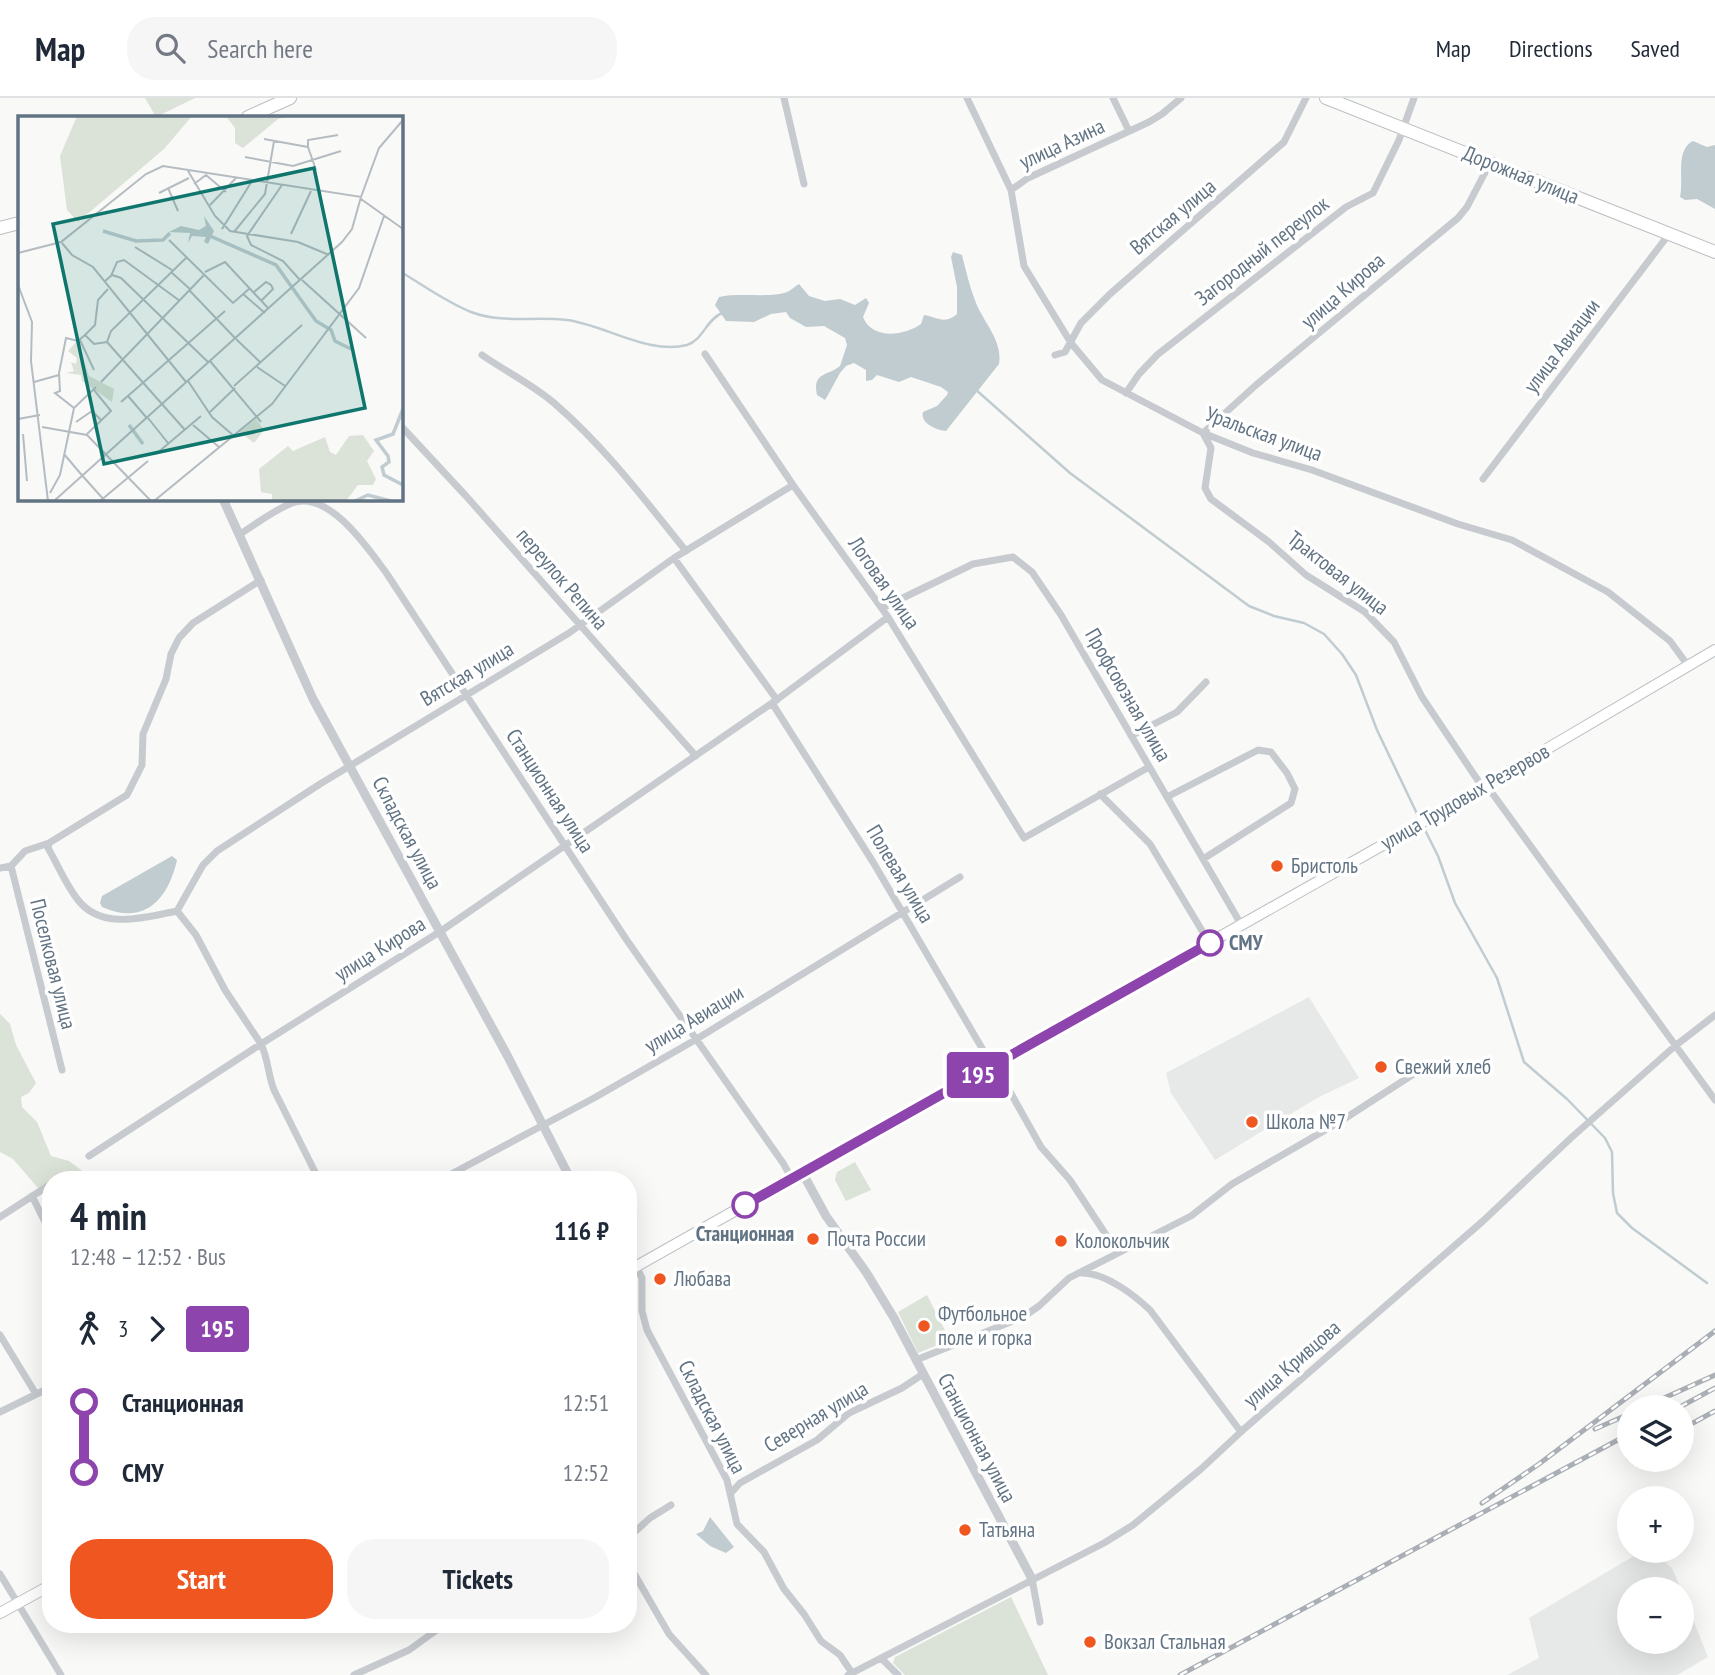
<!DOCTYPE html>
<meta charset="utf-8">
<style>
body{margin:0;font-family:"PT Sans Narrow",sans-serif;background:#f6f6f7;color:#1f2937;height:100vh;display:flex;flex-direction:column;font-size:26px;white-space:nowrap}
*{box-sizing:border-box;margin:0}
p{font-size:23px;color:#747a83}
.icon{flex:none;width:38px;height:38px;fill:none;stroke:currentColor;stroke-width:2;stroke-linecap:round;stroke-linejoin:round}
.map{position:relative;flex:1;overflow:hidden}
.drawer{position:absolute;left:42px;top:1073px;width:595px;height:462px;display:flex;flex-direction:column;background:#fff;border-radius:28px;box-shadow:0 7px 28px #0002}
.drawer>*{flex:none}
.badge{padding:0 14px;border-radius:5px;font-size:24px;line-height:46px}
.buttons{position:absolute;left:1617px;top:1297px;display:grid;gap:14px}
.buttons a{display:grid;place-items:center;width:77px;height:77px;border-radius:50%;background:#fff;box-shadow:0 7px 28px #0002;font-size:35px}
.map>.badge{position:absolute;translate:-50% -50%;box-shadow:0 0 0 4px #fff}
.legs{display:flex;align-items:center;gap:10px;height:77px;padding:0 28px;font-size:23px}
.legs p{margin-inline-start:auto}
.head{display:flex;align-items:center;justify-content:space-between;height:119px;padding:0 28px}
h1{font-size:38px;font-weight:700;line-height:52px}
.action{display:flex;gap:14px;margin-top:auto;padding:14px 28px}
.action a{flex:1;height:80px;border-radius:28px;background:#f05620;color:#fff;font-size:28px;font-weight:700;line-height:80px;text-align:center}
.action a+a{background:#f6f6f7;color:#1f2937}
ul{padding:0 28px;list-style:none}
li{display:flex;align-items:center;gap:24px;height:70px;font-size:26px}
li i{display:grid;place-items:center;width:10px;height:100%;margin:0 9px;background:currentColor}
li i::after{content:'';width:18px;height:18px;margin:-9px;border:5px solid;border-radius:50%;background:#fff}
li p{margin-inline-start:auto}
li:first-child i{background:linear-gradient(#0000 50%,currentColor 0)}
li:last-child i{background:linear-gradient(currentColor 50%,#0000 0)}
header{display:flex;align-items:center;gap:42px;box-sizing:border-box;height:98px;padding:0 35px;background:#fff;border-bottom:2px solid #e0e1e3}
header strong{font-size:33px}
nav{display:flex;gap:38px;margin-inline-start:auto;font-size:24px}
.search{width:490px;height:63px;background:#f6f6f7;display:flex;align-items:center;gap:18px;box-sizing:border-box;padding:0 24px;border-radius:28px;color:#747a83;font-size:26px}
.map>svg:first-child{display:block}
.built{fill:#e7e8e8}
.green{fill:#dbe2d7}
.water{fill:#c1ccd1}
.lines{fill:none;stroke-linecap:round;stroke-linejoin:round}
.stream{stroke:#c1ccd1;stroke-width:2.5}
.secondary-casing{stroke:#bbc0c5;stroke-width:12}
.trunk-casing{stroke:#bbbfc2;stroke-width:14}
.minor{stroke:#c7cbcf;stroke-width:7}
.tertiary{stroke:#c7cbcf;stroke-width:9}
.secondary{stroke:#fff;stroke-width:10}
.trunk{stroke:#fff;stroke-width:12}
.rail-casing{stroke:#a9afb5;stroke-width:5}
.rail{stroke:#fff;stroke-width:2.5;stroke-dasharray:8;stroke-linecap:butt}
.line-1-casing{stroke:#fff;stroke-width:16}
.line-1{stroke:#8e44ad;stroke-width:10}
.poi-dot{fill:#f05620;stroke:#fff;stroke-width:2.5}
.stop-1-dot{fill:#fff;stroke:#8e44ad;stroke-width:3.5}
.labels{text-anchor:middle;stroke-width:7;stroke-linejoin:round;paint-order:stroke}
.street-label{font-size:21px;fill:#627484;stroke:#fff}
.poi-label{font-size:21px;fill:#627484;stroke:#fff;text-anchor:start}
.stop-label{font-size:21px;font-weight:bold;fill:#627484;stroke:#fff;text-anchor:start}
.inset-river{fill:none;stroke:#c1ccd1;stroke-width:3.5}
.inset-road{fill:none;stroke:#b4bcc2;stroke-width:2}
.view{fill:#0f766e;fill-opacity:0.15;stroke:#0f766e;stroke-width:3.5}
.inset-edge{fill:none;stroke:#627484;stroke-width:3.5}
</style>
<header>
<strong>Map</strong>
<div class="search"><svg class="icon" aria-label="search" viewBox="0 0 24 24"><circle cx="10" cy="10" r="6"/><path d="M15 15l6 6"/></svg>Search here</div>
<nav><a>Map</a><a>Directions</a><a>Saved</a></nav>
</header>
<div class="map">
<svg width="1715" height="1577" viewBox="0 0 1715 1577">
<rect width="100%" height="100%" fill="#f9f9f7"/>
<path class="built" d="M1309,899L1359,980L1317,1000L1215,1062L1171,995L1166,975Z
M1644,1452L1651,1453L1672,1470L1681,1491H1629V1544H1682V1494L1708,1559L1677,1577H1507L1539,1560L1529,1520Z"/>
<path class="green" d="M145,0H195L156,19Z
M0,916L10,926L16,947L36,985L29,995L21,999L22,1009L37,1024L51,1058L69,1063L93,1081L51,1082V1105L13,1061L0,1054Z
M855,1064L871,1092L846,1103L835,1082L837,1074Z
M927,1197L950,1242L918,1255L898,1214Z
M1011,1499L1048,1577H905L893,1565L895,1559Z"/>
<path class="water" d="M1693,43L1707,49L1715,47V111L1697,101L1685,102L1680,99C1684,80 1675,52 1693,43Z
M953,154L962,157C966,173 970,190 976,205C984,225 1003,243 999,266L946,333C936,332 920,325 923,314L937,308L947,297L948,294L941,289L911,279L899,284L877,277L872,282L866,283V272L854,265L846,268L840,275L828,297L825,302L817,297C812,274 828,278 840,268L847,247L845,240L824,228L806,229L790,220L786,214L771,216L754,224L726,223L715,207L719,199C739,194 775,201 789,193C793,191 795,188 799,186L809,198L825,203L840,201L855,207L866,200L869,205L863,219C872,242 904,238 921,226L924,217C937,219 944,227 957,216V189L951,159Z
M172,758L177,762C168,802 144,828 102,809L100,805L102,798Z
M710,1419L734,1449L726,1455L710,1448L696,1436L703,1433Z"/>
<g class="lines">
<path class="stream" d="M401,174C423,187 446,204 471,214C503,226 534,218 567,222C605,227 649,257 687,247C703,242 706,222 722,215
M975,291L1070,375L1249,508L1274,518L1304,525L1324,536L1342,556L1356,577L1377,632L1420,722
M1423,728L1438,758L1455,805L1497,880L1524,964L1567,1001L1605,1040L1612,1054L1613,1095L1617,1115L1632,1130L1707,1185"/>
<defs>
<path id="secondary" d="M628,1173L1404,735L1715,552
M0,1515L51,1487"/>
<path id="trunk" d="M1326,0L1715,154
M248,19L290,0
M0,130L19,125"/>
</defs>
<use href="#secondary" class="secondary-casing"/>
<use href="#trunk" class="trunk-casing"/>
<path class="minor" d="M784,0L804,86
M967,0L1011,92L1024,168L1071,245L1102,282L1203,335L1253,355L1312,372L1458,426L1512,442L1608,494L1670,543L1689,569
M1113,0L1129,33
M1011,92L1028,80L1149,24L1162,16L1181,0
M705,256L793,387L888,519L1024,740L1149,669
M482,257C505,273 532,286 554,305C604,348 644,401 686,453
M1055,257L1065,254L1081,225L1110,196L1284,44L1306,0
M1126,295L1139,276L1157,257L1346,109L1373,95L1399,42L1414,0
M401,328L466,398L696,658
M1483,381L1669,136
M240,436C256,426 274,412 292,405C329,391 369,452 387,476L626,841L783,1065L792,1081
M674,460L777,602
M882,510L973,466L1013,459L1032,474L1061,517L1242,828
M772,605L873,764L993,969
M1131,638L1177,614L1206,584
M1487,688L1715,1002
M1483,690L1422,599L1394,544L1365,514L1306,477L1269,444L1211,401L1205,390L1211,350L1203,335L1256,287L1458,120L1467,109L1490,65
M1100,696L1150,746L1210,846
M1167,699L1258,652L1271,654L1287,675L1295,691L1291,705L1203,761
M11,768L62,972
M0,770L11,768L25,753L49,745
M177,813L203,767L217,753L320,686L569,535L674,460L793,387
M177,813C146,819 102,833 78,802C66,787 58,767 48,750L49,745L127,697L142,667L143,636L166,581L171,556L179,540L193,525L261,482
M177,813L196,837L225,892L261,946C268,960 268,977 274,992L319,1082
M995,967L1041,1049L1070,1082L1118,1155
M89,1058L261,946L441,833L775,603L888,519
M440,1082L594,1000L695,942L960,779
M32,1098L51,1136
M0,1119L51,1086
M636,1168L642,1180V1213L647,1232L727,1382L737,1426L764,1454L784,1491L804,1516L821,1543L840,1557L852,1575
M1082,1175C1106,1175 1134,1197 1150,1212L1241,1334
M0,1237L36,1296
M916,1262L1023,1219L1039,1208L1069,1180L1191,1118L1232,1086L1341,1023L1426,968
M0,1314L51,1289
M730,1396L740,1385L817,1342L849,1315L902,1290L923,1276
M628,1440L650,1420L671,1407
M628,1465L669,1536L706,1577
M0,1476L61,1577
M1032,1481L1040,1524
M881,1560L898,1577
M354,1577L409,1552L445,1526
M848,1577L1104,1445L1133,1427L1201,1371L1244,1331L1483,1123L1572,1039L1675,948L1715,917"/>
<path class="tertiary" d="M223,401L313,601L507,957L571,1082
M802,1074L826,1118L866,1174L894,1220L1032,1481"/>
<use href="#secondary" class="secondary"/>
<use href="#trunk" class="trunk"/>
<defs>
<path id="rail" d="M1644,1309L1715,1277
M1680,1309L1715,1290
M1595,1331L1629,1316
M1682,1331L1715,1313
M1629,1360V1359
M1482,1405L1539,1366L1715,1233
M1180,1577L1629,1336"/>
</defs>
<use href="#rail" class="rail-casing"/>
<use href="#rail" class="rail"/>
</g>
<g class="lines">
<defs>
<path id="line-1" d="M745,1107L1210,845"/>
</defs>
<use href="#line-1" class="line-1-casing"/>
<use href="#line-1" class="line-1"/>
</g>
<g class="poi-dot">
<circle cx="1277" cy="768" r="7"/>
<circle cx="1381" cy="969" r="7"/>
<circle cx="1252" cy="1024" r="7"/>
<circle cx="813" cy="1141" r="7"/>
<circle cx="1061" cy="1143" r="7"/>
<circle cx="660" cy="1181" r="7"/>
<circle cx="924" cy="1228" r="7"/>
<circle cx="965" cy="1432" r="7"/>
<circle cx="1090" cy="1544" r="7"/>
</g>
<g class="stop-1-dot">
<circle cx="1210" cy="845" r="12"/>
<circle cx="745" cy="1107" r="12"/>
</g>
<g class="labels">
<g class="street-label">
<text transform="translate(1062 46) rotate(-25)" y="7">улица Азина</text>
<text transform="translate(1521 77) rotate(22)" y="7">Дорожная улица</text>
<text transform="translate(1173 119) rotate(-40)" y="7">Вятская улица</text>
<text transform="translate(1262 153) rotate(-38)" y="7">Загородный переулок</text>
<text transform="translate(1343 193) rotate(-41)" y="7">улица Кирова</text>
<text transform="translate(1562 248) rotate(-53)" y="7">улица Авиации</text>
<text transform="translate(1264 336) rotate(20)" y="7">Уральская улица</text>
<text transform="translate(1338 475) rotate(38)" y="7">Трактовая улица</text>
<text transform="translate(562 481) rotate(49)" y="7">переулок Репина</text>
<text transform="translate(884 485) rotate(55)" y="7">Логовая улица</text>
<text transform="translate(467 576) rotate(-31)" y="7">Вятская улица</text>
<text transform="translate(1128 597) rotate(60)" y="7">Профсоюзная улица</text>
<text transform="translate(550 693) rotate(57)" y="7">Станционная улица</text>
<text transform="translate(1465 699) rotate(-30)" y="7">улица Трудовых Резервов</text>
<text transform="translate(407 735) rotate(62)" y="7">Складская улица</text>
<text transform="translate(900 776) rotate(59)" y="7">Полевая улица</text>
<text transform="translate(380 851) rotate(-32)" y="7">улица Кирова</text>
<text transform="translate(53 866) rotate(76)" y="7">Поселковая улица</text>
<text transform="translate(694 921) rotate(-31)" y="7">улица Авиации</text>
<text transform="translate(1292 1266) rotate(-41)" y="7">улица Кривцова</text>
<text transform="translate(712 1319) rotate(63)" y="7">Складская улица</text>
<text transform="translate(816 1319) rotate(-31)" y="7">Северная улица</text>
<text transform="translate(977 1340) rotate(62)" y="7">Станционная улица</text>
</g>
<g class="poi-label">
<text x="1291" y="775">Бристоль</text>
<text x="1395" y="976">Свежий хлеб</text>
<text x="1266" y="1031">Школа №7</text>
<text x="827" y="1148">Почта России</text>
<text x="1075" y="1150">Колокольчик</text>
<text x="674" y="1188">Любава</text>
<text x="938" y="1223">Футбольное<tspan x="938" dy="24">поле и горка</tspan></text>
<text x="979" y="1439">Татьяна</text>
<text x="1104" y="1551">Вокзал Стальная</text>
</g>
<g class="stop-label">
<text x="1229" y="852">СМУ</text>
<text x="745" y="1143" text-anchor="middle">Станционная</text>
</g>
</g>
<g transform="translate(18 18)">
<rect width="385" height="385" fill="#f9f9f7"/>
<path d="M59,0H174L146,33L60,106L49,94L42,40ZM208,0H272L260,3L225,32L217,27V12ZM59,225L71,260L96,273L94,286L64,265L63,259L48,257L56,255L53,246L58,248L59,242L50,235ZM238,303L246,314L236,327L222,316ZM345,319L356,335L349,345L358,363L355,369H340L328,385H254V378L243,376L241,353L270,330L275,335L307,321L312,336L318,339L331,320Z" fill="#dbe2d7"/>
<path d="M186,100L196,115L190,128L186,126L188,121L174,120L170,127L172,117L151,116L163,110L181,114L188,110Z" fill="#c1ccd1"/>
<path class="inset-river" d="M85,115L118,125L145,124L152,117M192,120L258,149L298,205L313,214L317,225L333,233M385,293L375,318L358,324L370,340L371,346L364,351L366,359L385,369M111,309L125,328M337,385L350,379L373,385"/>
<path class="inset-road" d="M246,23L290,31V24L320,19M290,31L298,54M227,41L275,50L323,35M170,55L197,100L212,115L280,126L311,139M176,68L188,59L208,76M264,69L229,120L233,129L265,145L282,164M150,72L160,95M141,77L171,62M343,83L385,113M192,89L218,62M204,113L234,65M216,116L247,78L256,25M273,118L293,75M151,124L215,187L232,172M44,127L54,139L75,151L168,266M117,131L154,154M0,137L43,126L128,58L145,50L343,81L361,32L385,4M153,156L173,174M187,156L207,146L250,192M93,160L99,146L106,144L162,185M284,164L348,222M86,166L94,159L103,162L190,246M0,169L14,206L13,245L30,385M172,175L217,222M236,176L248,166L253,169L255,173L243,185M225,178L247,197M218,223L243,247M62,224L76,254M89,226L167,314M89,226L93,215L169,141M89,226L76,228L67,219L77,209L80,184L90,173M192,245L243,306M239,251L267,270M170,265L194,301L216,320M16,266L41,259M83,266L187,158M216,270L284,209M110,280L128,301M103,286L207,195M56,292L37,277L42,275L41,257L48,222L60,225L67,219M192,296L217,272M130,302L150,327M0,303L22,299M58,306L74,295L83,304M175,309L201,331M24,311L69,319L133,385M5,318L9,365M68,319L93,295L76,274M46,338L62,357M138,338L183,300M62,357L87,385M32,377L42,359L56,292L78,271M36,385L324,126L334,113L343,81M82,385L130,345M136,385L254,288L341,172L366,100"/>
<path class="view" d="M296,52L347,292L86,348L35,108Z"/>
<rect width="385" height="385" class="inset-edge"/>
</g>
</svg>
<div class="buttons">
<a><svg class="icon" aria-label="layers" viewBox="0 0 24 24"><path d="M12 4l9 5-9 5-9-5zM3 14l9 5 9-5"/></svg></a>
<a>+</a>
<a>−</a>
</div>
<b class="badge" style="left:978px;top:977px;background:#8e44ad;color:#fff">195</b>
<section class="drawer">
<div class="head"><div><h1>4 min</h1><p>12:48 – 12:52 · Bus</p></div><b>116 ₽</b></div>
<div class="legs"><svg class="icon" aria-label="walk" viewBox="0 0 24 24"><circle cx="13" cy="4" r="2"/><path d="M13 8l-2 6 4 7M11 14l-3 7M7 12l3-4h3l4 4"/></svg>3<svg class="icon" aria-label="forward" viewBox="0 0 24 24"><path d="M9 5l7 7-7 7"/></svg><b class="badge" style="background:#8e44ad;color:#fff">195</b></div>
<ul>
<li><i style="color:#8e44ad"></i><b>Станционная</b><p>12:51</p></li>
<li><i style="color:#8e44ad"></i><b>СМУ</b><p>12:52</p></li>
</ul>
<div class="action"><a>Start</a><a>Tickets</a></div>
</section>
</div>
